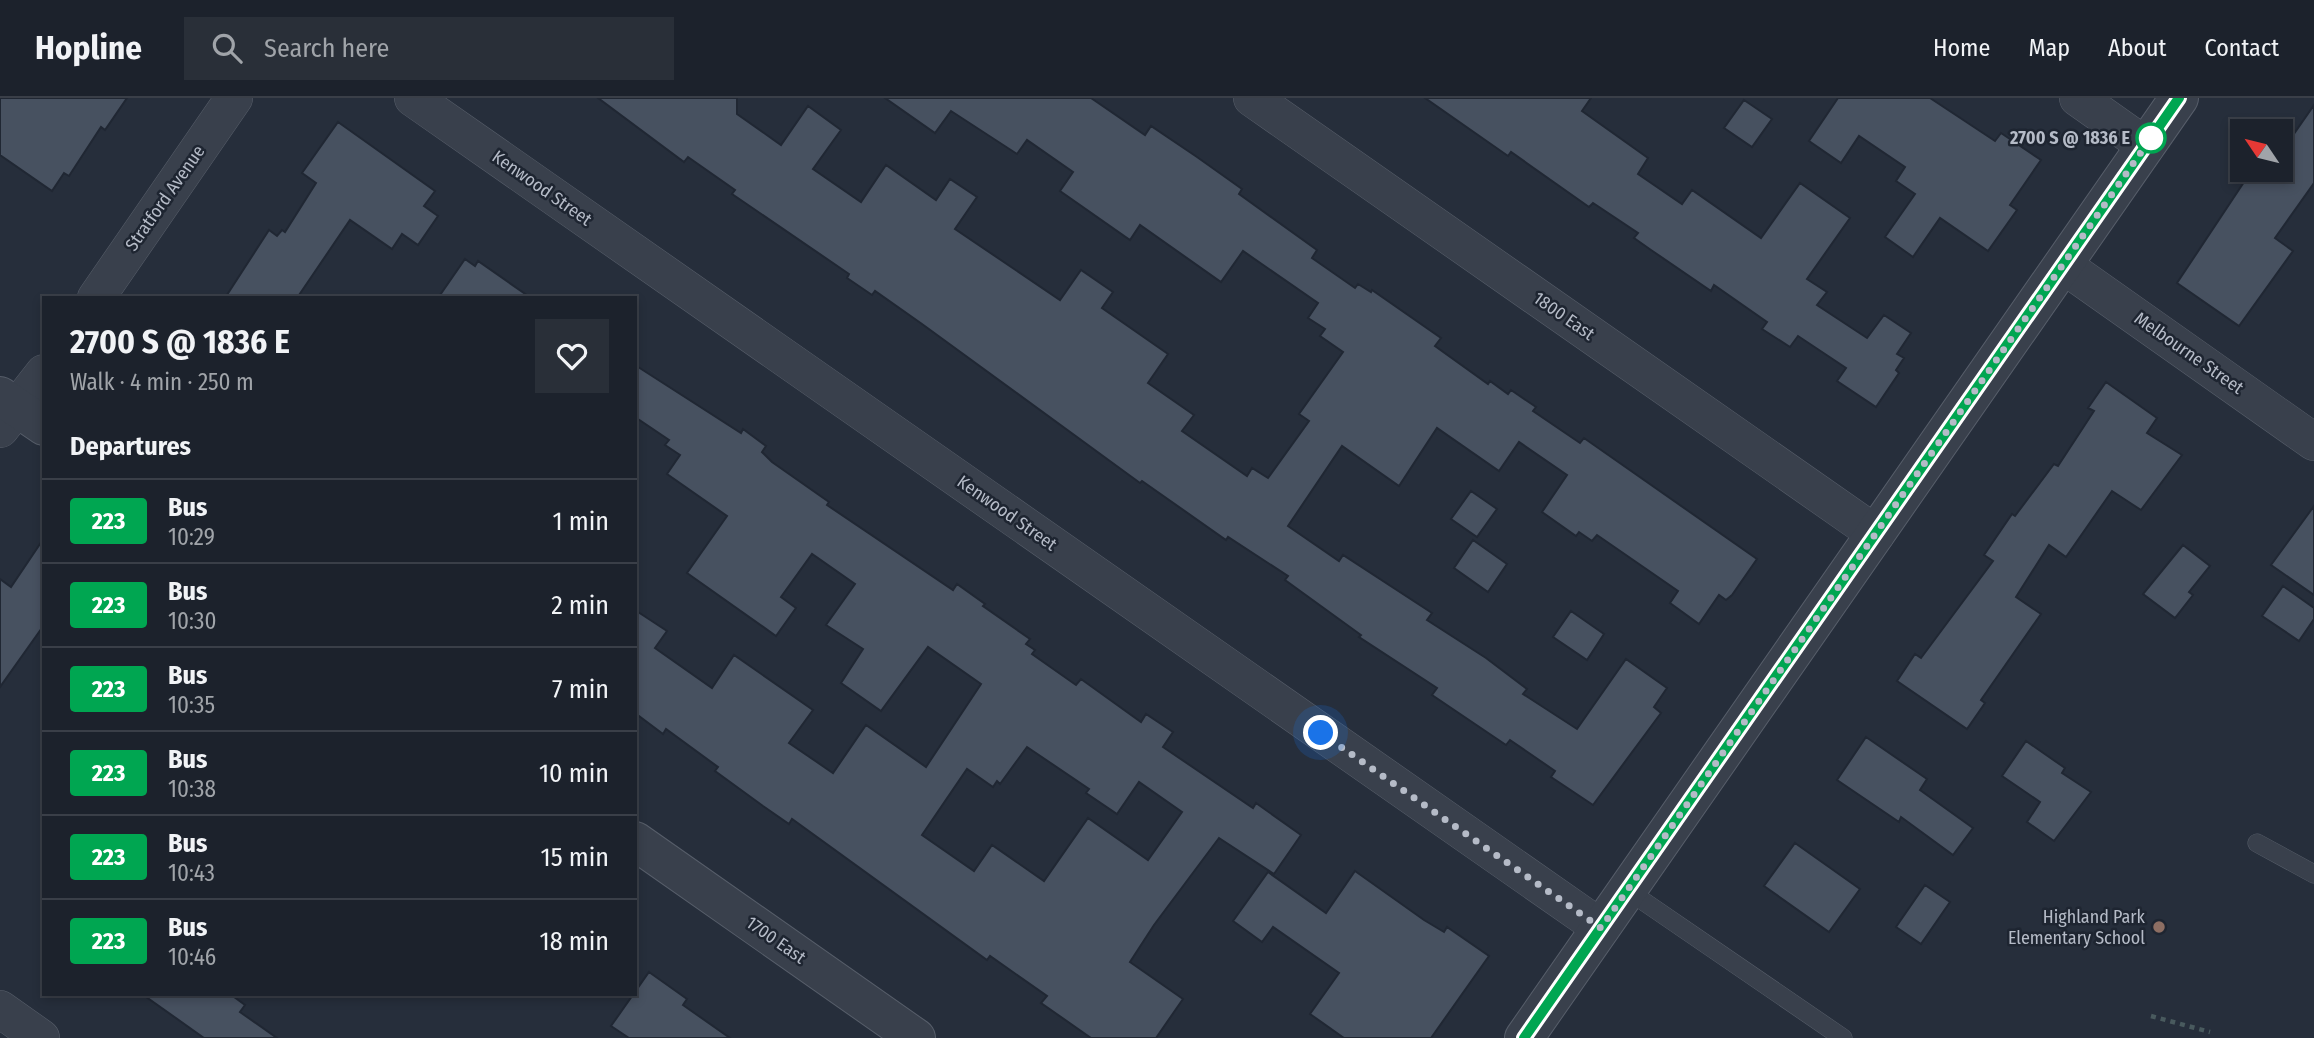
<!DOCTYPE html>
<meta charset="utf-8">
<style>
body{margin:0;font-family:"Fira Sans Condensed",sans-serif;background:#292f38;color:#f1f3f6;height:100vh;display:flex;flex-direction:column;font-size:26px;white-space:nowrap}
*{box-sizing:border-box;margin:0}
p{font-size:23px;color:#a0a4a9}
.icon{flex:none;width:38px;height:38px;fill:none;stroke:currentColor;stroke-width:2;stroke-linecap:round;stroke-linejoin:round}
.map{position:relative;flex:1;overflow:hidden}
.panel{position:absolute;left:42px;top:198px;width:595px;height:700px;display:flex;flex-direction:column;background:#1c222c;border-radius:0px;box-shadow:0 4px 10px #0003,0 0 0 2px #3a3f48}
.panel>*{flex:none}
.badge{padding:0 14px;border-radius:5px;font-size:24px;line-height:46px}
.needle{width:46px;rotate:305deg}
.tools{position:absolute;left:2230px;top:21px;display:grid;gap:14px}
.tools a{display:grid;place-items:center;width:63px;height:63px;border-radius:0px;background:#1c222c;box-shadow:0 4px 10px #0003,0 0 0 2px #3a3f48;font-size:35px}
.you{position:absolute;width:35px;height:35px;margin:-18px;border:5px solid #fff;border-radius:50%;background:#1a73e8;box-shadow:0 0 0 10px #1a73e833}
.map>.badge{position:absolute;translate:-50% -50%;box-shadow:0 0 0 4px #fff}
h2{padding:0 28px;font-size:26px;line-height:63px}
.round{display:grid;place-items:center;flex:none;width:74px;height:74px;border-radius:0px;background:#292f38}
.summary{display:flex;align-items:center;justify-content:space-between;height:119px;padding:0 28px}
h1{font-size:33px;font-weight:700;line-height:52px}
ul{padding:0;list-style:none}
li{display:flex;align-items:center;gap:21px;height:84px;padding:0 28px;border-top:2px solid #3a3f48}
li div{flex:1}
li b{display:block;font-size:26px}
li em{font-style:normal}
li .badge{min-width:77px;font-weight:700;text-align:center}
header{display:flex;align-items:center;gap:42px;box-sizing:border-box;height:98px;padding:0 35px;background:#1c222c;border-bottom:2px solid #3a3f48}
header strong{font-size:33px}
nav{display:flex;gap:38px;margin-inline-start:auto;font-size:24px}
.search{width:490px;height:63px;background:#292f38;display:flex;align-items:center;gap:18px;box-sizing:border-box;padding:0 24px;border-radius:0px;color:#a0a4a9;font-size:26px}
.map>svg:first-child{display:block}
.building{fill:#475160;stroke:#202733;stroke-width:2;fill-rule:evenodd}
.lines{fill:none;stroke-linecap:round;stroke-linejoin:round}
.service-casing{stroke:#575e6a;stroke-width:19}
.minor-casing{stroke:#575e6a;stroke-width:38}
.tertiary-casing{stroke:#575e6a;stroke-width:40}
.path{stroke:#495a5e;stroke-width:4.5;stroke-dasharray:5 5;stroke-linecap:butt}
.service{stroke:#39404c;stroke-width:18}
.minor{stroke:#39404c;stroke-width:37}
.tertiary{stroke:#39404c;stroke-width:38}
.line-casing{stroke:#fff;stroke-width:16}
.line{stroke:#00a651;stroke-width:10}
.walk{stroke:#b5bbc7;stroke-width:7;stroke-dasharray:0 12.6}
.stop-dot{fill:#fff;stroke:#00a651;stroke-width:3.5}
.education-dot{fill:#8d6e63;stroke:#1e2531;stroke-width:2.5}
.labels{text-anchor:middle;stroke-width:5;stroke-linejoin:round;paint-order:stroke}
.stop-label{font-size:18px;font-weight:bold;fill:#b5bbc7;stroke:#1e2531;text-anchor:end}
.street-label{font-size:18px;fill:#b5bbc7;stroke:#1e2531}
.poi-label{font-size:18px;fill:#b5bbc7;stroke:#1e2531;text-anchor:end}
</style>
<header>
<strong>Hopline</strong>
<div class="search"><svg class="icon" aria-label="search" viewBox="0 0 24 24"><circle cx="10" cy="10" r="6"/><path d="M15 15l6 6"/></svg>Search here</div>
<nav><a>Home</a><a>Map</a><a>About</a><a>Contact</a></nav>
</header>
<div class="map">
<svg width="2314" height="940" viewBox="0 0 2314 940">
<rect width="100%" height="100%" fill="#262e3b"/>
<path class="building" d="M0,0H127L105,32L101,29L69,78L64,75L52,93L0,57Z
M598,0H737V16L781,47L808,8L841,32L813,71L861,104L886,67L936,102L950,81L977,99L955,131L1060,202L1081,172L1113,194L1102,210L1168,256L1148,285L1194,317L1182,333L1247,378L1252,370L1268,380L1309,323L1299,316L1343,254L1320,238L1325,231L1308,220L1318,205L1243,153L1221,184L1140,127L1130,142L1060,93L1073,74L1027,42L1017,56L951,13L935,35L885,0H1091L1145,37L1151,28L1197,59L1242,91L1239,96L1317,152L1312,160L1355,190L1358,186L1371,194L1372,192L1441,240L1435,248L1488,286L1490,283L1508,296L1511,292L1536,309L1533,313L1580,345L1584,340L1757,461L1732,497L1726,502L1719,497L1699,526L1670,505L1678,493L1597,437L1592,443L1579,434L1576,438L1542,414L1567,377L1519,344L1499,373L1437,330L1399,388L1342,348L1288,428L1339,463L1343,457L1432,515L1427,522L1486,560L1527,591L1523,596L1577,631L1626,561L1667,590L1654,609L1661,615L1593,707L1551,679L1555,673L1510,642L1506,647L1432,597L1437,590L1359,539L1361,537L1285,482L1288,478L1228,439L1226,442L1142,383L1140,385L922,226L875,193L872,197L847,180L849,176L732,96L735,92L688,59L684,64Z
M1425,0H1591L1582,13L1648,60L1638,76L1682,106L1692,92L1761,140L1800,85L1850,120L1807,181L1827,194L1817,207L1867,240L1884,217L1911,235L1897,256L1904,260L1896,272L1899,275L1876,309L1837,283L1846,270L1798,238L1790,249L1762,231L1767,224L1714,187L1711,193L1651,152L1634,140L1638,135L1593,105L1589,109L1511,54L1508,58Z
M1838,0H1930L1995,43L2001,35L2041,62L2010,107L2017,112L1988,153L1940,120L1913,159L1885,139L1915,96L1896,83L1905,69L1859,38L1841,65L1809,43Z
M1744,2L1772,21L1752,49L1724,30Z
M2314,7V85L2275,140L2293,153L2239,228L2177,185L2252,72H2280V56Z
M338,24L435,93L424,108L438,118L418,147L402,136L392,151L350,122L297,200H225L269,132L277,138L282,132L285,134L316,85L302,75Z
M465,161L475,168L478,163L531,200H438Z
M635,267L741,335L743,331L766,348L762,354L772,364L829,404L827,407L953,492L957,486L985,506L983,508L1030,541L1026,546L1035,552L1032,556L1076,587L1081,581L1141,624L1146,616L1173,634L1163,649L1253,710L1256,705L1301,737L1274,776L1219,740L1154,827L1130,864L1183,901L1156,940H1091L1041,905L1047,898L990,858L987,862L792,721L789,726L763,708L715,673L718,669L666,631L663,636L635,615V512L667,533L655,550L712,590L734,557L813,612L789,645L833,675L866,627L926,669L981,586L928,549L881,613L841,585L863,551L826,527L855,486L812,456L781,499L796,510L776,538L687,475L727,418L667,376L680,357L665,347L669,342L635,319ZM1027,649L1089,691L1086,695L1117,716L1139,684L1182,714L1148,762L1088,720L1044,783L992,747L974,773L922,737L967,671L993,689L997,683L1000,686Z
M2106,284L2157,320L2147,335L2182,357L2141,412L2112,393L2066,459L2049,447L2016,499L2041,516L1981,602L1985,605L1967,631L1897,583L1915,556L1921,560L1993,463L1984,457L2012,416L2015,418L2054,366L2058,368L2094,313L2088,310Z
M1471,393L1497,411L1477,439L1451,421Z
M2314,408V497L2271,467Z
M44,440V527L0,589V481L11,489Z
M1473,442L1507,466L1488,494L1454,470Z
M2183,447L2210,468L2189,494L2193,497L2175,520L2143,496Z
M2283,488L2314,510V521L2299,543L2262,518Z
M1571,513L1604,536L1587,562L1553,539Z
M1866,639L1927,681L1920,692L1973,730L1953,757L1901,719L1899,724L1837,682Z
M2026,643L2065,670L2062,675L2091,694L2054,743L2027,724L2040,704L2002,678Z
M1795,745L1860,791L1829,834L1764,788Z
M1355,773L1424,822L1444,834L1447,829L1489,858L1431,940H1344L1310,916L1339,875L1273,829L1262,844L1233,823L1268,774L1326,815Z
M1925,787L1950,804L1921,846L1896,829Z
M649,874L687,901L683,907L730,940H629L611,928Z
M142,896H230L245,907L240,914L277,940H204Z"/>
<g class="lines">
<defs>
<path id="service" d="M2257,745L2314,776
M1627,792L1843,940"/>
<path id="minor" d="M413,0L1601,830
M1252,0L1876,436
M2078,0L2146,48
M2063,167L2314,344
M96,200L234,0
M0,331L44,275
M0,911L41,940"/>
<path id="tertiary" d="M0,298L44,328
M635,743L916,940
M1524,940L2179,0"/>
</defs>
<use href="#service" class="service-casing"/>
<use href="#minor" class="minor-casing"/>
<use href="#tertiary" class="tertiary-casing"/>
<path class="path" d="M2151,918L2210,934"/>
<use href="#service" class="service"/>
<use href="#minor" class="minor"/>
<use href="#tertiary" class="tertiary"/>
</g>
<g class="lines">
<defs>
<path id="line" d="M1524,940L2179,0"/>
</defs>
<use href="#line" class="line-casing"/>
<use href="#line" class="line"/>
<path class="walk" d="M1321,635L1601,830L2151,40"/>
</g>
<circle class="stop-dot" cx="2151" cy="40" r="14"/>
<circle class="education-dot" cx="2159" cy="829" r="7"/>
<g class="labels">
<g class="stop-label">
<text x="2130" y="46">2700 S @ 1836 E</text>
</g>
<g class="street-label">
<text transform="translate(542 90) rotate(35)" y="6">Kenwood Street</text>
<text transform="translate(165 100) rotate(-55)" y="6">Stratford Avenue</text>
<text transform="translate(1564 218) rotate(35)" y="6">1800 East</text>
<text transform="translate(2189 255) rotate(35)" y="6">Melbourne Street</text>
<text transform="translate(1007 415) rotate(35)" y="6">Kenwood Street</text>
<text transform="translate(776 842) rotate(35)" y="6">1700 East</text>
</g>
<g class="poi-label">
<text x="2145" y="825">Highland Park<tspan x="2145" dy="21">Elementary School</tspan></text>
</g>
</g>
</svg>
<div class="tools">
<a><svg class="needle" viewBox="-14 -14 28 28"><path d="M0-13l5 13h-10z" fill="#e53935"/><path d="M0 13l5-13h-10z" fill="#a0a4a9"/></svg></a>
</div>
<div class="you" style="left:1321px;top:635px"></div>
<section class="panel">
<div class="summary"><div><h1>2700 S @ 1836 E</h1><p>Walk · 4 min · 250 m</p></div><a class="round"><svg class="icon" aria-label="heart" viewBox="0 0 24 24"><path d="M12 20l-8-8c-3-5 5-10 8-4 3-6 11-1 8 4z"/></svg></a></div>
<h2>Departures</h2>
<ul>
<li><span class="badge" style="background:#00a651;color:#fff">223</span><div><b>Bus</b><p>10:29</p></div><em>1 min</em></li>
<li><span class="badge" style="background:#00a651;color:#fff">223</span><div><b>Bus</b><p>10:30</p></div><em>2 min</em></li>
<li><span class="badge" style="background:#00a651;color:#fff">223</span><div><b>Bus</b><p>10:35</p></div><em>7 min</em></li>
<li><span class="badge" style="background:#00a651;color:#fff">223</span><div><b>Bus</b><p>10:38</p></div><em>10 min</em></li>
<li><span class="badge" style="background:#00a651;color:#fff">223</span><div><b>Bus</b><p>10:43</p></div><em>15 min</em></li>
<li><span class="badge" style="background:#00a651;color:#fff">223</span><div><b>Bus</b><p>10:46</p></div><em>18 min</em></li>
</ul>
</section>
</div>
